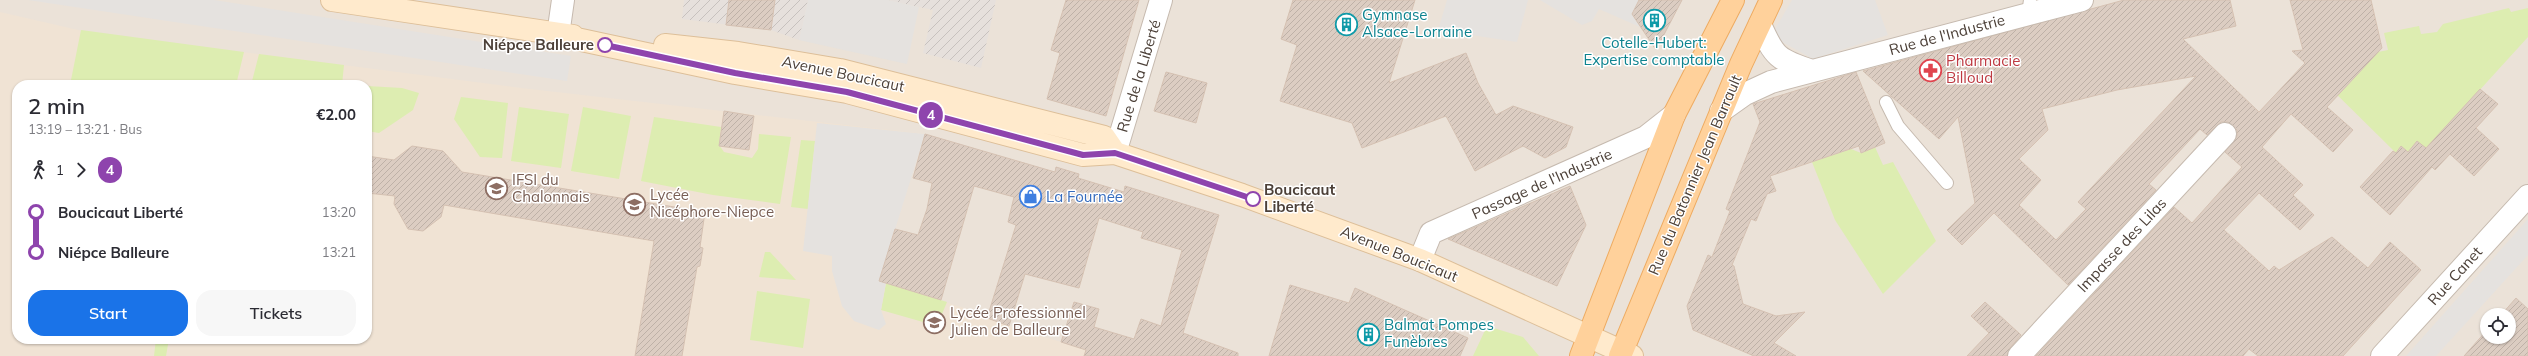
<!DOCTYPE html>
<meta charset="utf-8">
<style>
body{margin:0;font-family:Mulish,sans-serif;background:#f7f7f7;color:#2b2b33;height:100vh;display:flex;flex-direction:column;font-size:15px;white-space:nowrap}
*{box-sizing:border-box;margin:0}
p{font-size:13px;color:#7c7c81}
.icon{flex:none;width:22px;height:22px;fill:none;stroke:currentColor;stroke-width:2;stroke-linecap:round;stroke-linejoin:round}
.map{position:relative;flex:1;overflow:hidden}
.sheet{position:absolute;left:12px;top:80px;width:360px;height:264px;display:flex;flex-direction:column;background:#fff;border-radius:16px;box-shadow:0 1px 3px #0004}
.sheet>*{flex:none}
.badge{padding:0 8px;border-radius:13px;font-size:14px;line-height:26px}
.tools{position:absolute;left:2480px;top:308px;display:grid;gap:8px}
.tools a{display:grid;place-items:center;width:36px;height:36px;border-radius:50%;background:#fff;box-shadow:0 1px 3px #0004;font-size:20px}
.map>.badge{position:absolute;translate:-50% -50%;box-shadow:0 0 0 2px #fff}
.legs{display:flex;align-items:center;gap:6px;height:44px;padding:0 16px;font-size:13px}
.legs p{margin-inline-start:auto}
.overview{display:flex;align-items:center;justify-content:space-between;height:68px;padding:0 16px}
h1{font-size:22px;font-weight:600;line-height:30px}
.button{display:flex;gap:8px;margin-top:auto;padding:8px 16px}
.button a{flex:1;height:46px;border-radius:16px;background:#1a73e8;color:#fff;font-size:16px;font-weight:600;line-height:46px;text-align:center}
.button a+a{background:#f7f7f7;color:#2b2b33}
ul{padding:0 16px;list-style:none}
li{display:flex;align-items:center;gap:14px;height:40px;font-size:15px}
li i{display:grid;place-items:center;width:6px;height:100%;margin:0 5px;background:currentColor}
li i::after{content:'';width:10px;height:10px;margin:-5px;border:3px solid;border-radius:50%;background:#fff}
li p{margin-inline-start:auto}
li:first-child i{background:linear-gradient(#0000 50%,currentColor 0)}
li:last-child i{background:linear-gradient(currentColor 50%,#0000 0)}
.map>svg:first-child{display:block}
.residential{fill:#ebe2d8;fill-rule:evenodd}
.industrial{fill:url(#industrial-furrows)}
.education{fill:#f0e3d4;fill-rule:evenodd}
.green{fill:#ddedb1}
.parking{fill:#e5e2df}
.building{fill:url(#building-hatch);stroke:#d5c1b2;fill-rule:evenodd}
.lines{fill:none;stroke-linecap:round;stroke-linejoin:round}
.lane-casing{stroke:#c6baaf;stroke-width:14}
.street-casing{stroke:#c6baaf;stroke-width:24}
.secondary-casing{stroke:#ddbf99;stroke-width:24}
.primary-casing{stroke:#eeab61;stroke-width:24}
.lane{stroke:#fff;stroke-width:12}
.street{stroke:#fff;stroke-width:22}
.secondary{stroke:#ffeacc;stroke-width:22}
.primary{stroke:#ffd19b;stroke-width:22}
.line-1-casing{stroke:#fff;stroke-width:9}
.line-1{stroke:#8e44ad;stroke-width:6}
.stop-1-dot{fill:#fff;stroke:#8e44ad;stroke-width:2}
.labels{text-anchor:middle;stroke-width:3;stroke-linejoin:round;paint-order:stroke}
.culture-label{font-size:15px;fill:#0d838f;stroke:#fff;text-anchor:start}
.street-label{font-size:15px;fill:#4c4038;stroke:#fff}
.stop-label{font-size:15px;font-weight:bold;fill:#4c4038;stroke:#fff;text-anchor:end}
.health-label{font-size:15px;fill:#be3a42;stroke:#fff;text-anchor:start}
.education-label{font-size:15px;fill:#785e54;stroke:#fff;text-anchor:start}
.shop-label{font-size:15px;fill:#366cbe;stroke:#fff;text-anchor:start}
</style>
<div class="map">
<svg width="2528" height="356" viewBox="0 0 2528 356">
<defs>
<pattern id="industrial-furrows" width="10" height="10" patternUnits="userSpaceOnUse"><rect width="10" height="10" fill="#e6e0dc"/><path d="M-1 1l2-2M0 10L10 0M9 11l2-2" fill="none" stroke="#c7c1be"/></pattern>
<pattern id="building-hatch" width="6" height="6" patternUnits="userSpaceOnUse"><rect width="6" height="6" fill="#dccdc2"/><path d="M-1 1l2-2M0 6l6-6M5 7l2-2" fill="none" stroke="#beb1a7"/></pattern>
</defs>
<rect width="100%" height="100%" fill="#f6f1eb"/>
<path class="residential" d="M0,0H2528V356H0ZM17,85H367V339H17ZM2487,315H2509V337H2487Z"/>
<path class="industrial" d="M684,0H808L799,40L771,30L682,19Z
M888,0H996L981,68L923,53L933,10Z"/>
<path class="education" d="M0,12L87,32L521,88L925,134L879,281L964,308L1009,326L1107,356H0ZM17,85H367V339H17Z"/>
<path class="green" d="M2509,8L2511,12L2528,8V37L2426,149L2408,152L2401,147L2396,153L2320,78L2344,89L2378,52L2388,50L2384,33L2419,26L2421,34L2437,32L2443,24Z
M81,30L244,52L236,85H70Z
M259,54L344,65L342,85H251Z
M367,86L402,88L419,93L413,110L379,133L367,131Z
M461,97L508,103L502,158L480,157L454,119Z
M519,107L569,114L561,168L511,161Z
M583,107L631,116L619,179L571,171Z
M654,117L721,127L719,145L724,152L752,158L758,149L759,134L791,137L780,204L713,195L641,181Z
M801,140L815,141L808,209L791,207Z
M1875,147L1883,165L1893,162L1936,241L1883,294L1835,220L1812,162L1851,149L1861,153Z
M765,252H770L796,280L759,277Z
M886,283L947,302L937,326L881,310Z
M757,291L810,299L803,348L750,340Z
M1487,326L1523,337L1539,356H1473Z
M156,339H169L166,356H154Z"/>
<path class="parking" d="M28,0H214L571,56L567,81Z
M808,0H888L919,7L907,64L799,40Z
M1447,0H1528L1517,42L1438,30Z
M1540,0H1639L1632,14L1640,27L1599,9L1592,21L1582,25Z
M1792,0H1875L1888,35L1813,59L1771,36Z
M817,123L925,134L879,281L886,283L881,310L886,324L879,330L854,321L842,306L832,271V256L803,251Z
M2528,219V255L2436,356H2406Z"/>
<path class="building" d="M729,0H775L771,30L726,25Z
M1066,0H1139L1106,116L1047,99L1060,53L1051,50Z
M1293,0H1415L1389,83L1466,53L1478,83L1496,115L1513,106L1573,127L1566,147L1545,158L1523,146L1475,171L1446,116L1362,148L1352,123L1280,101L1297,45L1281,39Z
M1639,0H1682L1656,50L1632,14Z
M2124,0H2230L2236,26L2183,39L2259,112L2305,63L2292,51L2303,50L2290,0H2371L2382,48L2327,107L2353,130L2333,152L2291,114L2262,147L2303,185L2293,195L2314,215L2300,230L2259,193L2224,230L2269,271L2274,266L2279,270L2332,237L2368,268L2390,242L2421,270L2343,356H2258L2249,349L2243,356H2036L2174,207L2192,223L2242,167L2225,152L2237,136V130L2228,122H2221L2207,135L2200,129L2149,184L2156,190L2068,285L1994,213L1962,245L1947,230L1975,203L1958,117L1939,139L1863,71ZM2196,76L2078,202L2086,209L2056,240L2019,205L2041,180L2019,159L2048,130L2042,109L2117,90Z
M1166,72L1207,83L1196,123L1154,111Z
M1856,72L1885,143L1861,153L1859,146L1770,176L1776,191L1767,194L1756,221L1751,219L1732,265L1734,266L1743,304L1776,316L1805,312L1774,343L1796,356H1754L1693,330L1687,306L1708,255L1712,257L1730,211L1726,209L1760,122L1753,104Z
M2480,89L2498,104L2476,128L2499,149L2474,176L2450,154L2435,170L2432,167L2390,215L2360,187L2393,151L2396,153L2401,146L2408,152L2417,141L2426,148Z
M724,111L754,116L749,150L719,146Z
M925,134L1055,172L1056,167L1079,174L1078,178L1124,192L1125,186L1219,215L1183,333L1238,353V356H1084L1086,350L1061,342L1074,302L1099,309L1094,327L1134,339L1141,319L1161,326L1182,250L1141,238L1143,232L1099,218L1079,288L1025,274L1009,326L987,318L1016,225L1008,222L1014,197L974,186L941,300L879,281L895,229L918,235L927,209L932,183L913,178Z
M412,146L443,151L462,172L705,212L700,247L703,248L700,266L697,267L682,356H635L654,241L444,205L441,217L423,231L408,229L394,204L395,196L367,193V156L394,160Z
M1570,186L1586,225L1557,286L1448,239Z
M1290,285L1349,303L1355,288L1468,338L1460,356H1269Z
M2516,298L2528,309V356H2464L2487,330V337H2509V315H2501Z
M1985,302L2021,335L2010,348L2007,356H1967L1989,333L1971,316Z"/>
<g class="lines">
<defs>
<path id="lane" d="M2028,14L2030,0
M1886,102L1898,126L1947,183"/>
<path id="street" d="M1760,24C1774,57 1778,60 1812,71
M558,35L563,0
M1721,111L1745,94L1771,82L2082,0
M1115,153L1161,0
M1420,260L1431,233L1646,137L1674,115
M2019,356L2225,134
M2382,356L2528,196"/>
<path id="secondary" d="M332,0L573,36
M558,35L735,73L847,92L1083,155L1115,153L1242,195L1420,260L1632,356
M665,45L738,53L840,70L1104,137L1115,153"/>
<path id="primary" d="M1581,356L1674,115L1733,0
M1620,356L1741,64L1771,0"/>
</defs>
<use href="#lane" class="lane-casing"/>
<use href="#street" class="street-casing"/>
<use href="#secondary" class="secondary-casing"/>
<use href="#primary" class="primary-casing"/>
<use href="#lane" class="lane"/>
<use href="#street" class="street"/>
<use href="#secondary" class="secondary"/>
<use href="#primary" class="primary"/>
</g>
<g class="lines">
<defs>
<path id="line-1" d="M605,45L735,73L847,92L1083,155L1115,153L1253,199"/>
</defs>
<use href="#line-1" class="line-1-casing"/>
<use href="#line-1" class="line-1"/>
</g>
<defs>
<symbol id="building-ring" viewBox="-11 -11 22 22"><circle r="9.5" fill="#fff" stroke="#0f9aa8" stroke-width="1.5"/><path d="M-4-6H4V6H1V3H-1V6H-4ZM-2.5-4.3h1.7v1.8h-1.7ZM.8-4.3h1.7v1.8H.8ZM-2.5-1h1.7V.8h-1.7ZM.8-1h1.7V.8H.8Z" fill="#0f9aa8"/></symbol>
<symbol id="pharmacy-ring" viewBox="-11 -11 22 22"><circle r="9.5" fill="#fff" stroke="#e0444e" stroke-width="1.5"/><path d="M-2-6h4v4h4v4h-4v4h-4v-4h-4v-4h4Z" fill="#e0444e"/></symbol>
<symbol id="university-ring" viewBox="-11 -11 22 22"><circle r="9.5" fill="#fff" stroke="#8d6e63" stroke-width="1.5"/><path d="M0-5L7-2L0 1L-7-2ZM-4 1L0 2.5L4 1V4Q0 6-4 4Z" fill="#8d6e63"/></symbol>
<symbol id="shop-ring" viewBox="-11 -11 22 22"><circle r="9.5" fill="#fff" stroke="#3f7fe0" stroke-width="1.5"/><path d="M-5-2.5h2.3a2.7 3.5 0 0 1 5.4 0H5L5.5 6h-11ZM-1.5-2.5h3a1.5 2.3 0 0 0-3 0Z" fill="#3f7fe0"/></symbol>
<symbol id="school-ring" viewBox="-11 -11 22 22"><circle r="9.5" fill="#fff" stroke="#8d6e63" stroke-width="1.5"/><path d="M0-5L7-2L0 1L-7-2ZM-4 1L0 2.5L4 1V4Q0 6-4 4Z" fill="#8d6e63"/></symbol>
</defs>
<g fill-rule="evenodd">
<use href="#building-ring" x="1642" y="8" width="25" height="25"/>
<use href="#building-ring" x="1334" y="12" width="25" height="25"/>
<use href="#pharmacy-ring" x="1918" y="58" width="25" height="25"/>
<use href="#university-ring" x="484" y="176" width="25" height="25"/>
<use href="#shop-ring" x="1018" y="184" width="25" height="25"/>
<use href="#school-ring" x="622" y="192" width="25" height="25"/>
<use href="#school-ring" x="922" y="310" width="25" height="25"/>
<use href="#building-ring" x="1356" y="322" width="25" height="25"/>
</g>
<g class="stop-1-dot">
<circle cx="605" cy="45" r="7"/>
<circle cx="1253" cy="199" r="7"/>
</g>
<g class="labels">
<g class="culture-label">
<text x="1362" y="20">Gymnase<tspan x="1362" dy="17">Alsace-Lorraine</tspan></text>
<text x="1654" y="48" text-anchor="middle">Cotelle-Hubert:<tspan x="1654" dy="17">Expertise comptable</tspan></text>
<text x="1384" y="330">Balmat Pompes<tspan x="1384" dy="17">Funèbres</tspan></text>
</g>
<g class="street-label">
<text transform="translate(1947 35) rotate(-15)" y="5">Rue de l'Industrie</text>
<text transform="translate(843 74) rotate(12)" y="5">Avenue Boucicaut</text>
<text transform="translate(1139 76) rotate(-73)" y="5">Rue de la Liberté</text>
<text transform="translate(1695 175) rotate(-67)" y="5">Rue du Batonnier Jean Barrault</text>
<text transform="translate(1542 184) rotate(-24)" y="5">Passage de l'Industrie</text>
<text transform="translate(2122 245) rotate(-47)" y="5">Impasse des Lilas</text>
<text transform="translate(1399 254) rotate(22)" y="5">Avenue Boucicaut</text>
<text transform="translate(2455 276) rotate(-48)" y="5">Rue Canet</text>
</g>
<g class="stop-label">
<text x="594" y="50">Niépce Balleure</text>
<text x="1264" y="195" text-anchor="start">Boucicaut<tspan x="1264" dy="17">Liberté</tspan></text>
</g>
<g class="health-label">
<text x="1946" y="66">Pharmacie<tspan x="1946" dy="17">Billoud</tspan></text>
</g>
<g class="education-label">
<text x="512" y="185">IFSI du<tspan x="512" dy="17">Chalonnais</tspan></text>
<text x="650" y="200">Lycée<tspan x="650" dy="17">Nicéphore-Niepce</tspan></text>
<text x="950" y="318">Lycée Professionnel<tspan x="950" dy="17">Julien de Balleure</tspan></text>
</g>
<g class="shop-label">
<text x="1046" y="202">La Fournée</text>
</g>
</g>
</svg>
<div class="tools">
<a><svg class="icon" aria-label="locate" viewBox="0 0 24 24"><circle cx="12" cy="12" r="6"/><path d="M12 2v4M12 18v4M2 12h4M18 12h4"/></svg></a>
</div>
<b class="badge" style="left:931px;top:115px;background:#8e44ad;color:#fff">4</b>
<section class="sheet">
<div class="overview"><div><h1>2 min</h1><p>13:19 – 13:21 · Bus</p></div><b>€2.00</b></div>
<div class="legs"><svg class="icon" aria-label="walk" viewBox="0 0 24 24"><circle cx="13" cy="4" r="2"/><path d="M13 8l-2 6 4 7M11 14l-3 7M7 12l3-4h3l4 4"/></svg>1<svg class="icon" aria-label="forward" viewBox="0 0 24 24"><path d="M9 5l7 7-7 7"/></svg><b class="badge" style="background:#8e44ad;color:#fff">4</b></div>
<ul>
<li><i style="color:#8e44ad"></i><b>Boucicaut Liberté</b><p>13:20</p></li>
<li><i style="color:#8e44ad"></i><b>Niépce Balleure</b><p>13:21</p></li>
</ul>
<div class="button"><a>Start</a><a>Tickets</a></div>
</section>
</div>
